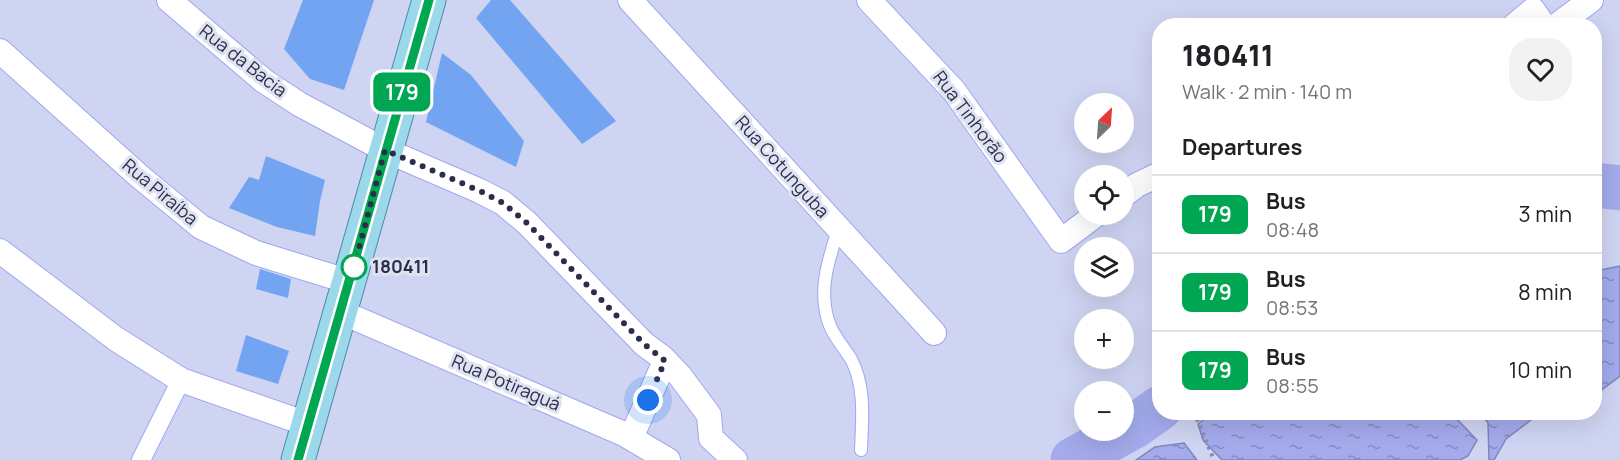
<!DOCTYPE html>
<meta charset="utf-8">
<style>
body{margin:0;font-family:Manrope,sans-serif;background:#f2f2f2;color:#202124;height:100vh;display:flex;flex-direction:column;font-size:22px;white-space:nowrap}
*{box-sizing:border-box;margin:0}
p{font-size:20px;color:#757577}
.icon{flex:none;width:33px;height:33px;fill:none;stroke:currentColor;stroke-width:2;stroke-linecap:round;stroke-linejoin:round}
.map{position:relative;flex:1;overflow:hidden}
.panel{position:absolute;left:1152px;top:18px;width:450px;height:402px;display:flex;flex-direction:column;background:#fff;border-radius:24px;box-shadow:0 6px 24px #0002}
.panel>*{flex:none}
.badge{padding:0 12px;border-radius:9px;font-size:21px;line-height:39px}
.needle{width:39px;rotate:25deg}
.fabs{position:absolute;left:1074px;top:93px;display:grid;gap:12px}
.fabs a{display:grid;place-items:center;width:60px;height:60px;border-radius:50%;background:#fff;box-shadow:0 6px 24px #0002;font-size:30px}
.you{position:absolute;width:30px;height:30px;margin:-15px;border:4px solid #fff;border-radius:50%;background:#1a73e8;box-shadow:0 0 0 9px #1a73e833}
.map>.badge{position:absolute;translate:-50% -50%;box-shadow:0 0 0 3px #fff}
h2{padding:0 30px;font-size:22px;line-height:54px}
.round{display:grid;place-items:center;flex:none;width:63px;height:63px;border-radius:24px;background:#f2f2f2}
.summary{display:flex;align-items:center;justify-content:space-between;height:102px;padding:0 30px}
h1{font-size:28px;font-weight:800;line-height:45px}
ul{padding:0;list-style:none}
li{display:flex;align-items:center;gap:18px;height:78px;padding:0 30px;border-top:2px solid #e0e0e0}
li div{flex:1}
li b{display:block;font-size:22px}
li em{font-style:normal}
li .badge{min-width:66px;font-weight:700;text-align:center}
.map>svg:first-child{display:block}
.water{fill:url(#water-ripples);stroke:#7f86bc;stroke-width:1.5}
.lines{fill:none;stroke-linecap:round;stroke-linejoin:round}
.river{stroke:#a3abec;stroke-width:45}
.building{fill:#72a4f2}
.service-casing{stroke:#9fa7f0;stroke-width:14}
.pedestrian-casing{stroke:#9fa7f0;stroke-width:20}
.minor-casing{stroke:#9fa7f0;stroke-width:26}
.primary-casing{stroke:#498ca9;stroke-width:35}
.path{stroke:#898eab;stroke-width:4;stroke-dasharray:3 4.5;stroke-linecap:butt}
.service{stroke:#fff;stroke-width:12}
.pedestrian{stroke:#fff;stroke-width:18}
.minor{stroke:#fff;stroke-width:24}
.primary{stroke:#9bd8e9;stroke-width:33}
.line-casing{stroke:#fff;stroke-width:14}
.line{stroke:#00a651;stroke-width:9}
.walk{stroke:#2b2e4b;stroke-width:6;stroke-dasharray:0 10.8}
.stop-dot{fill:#fff;stroke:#00a651;stroke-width:3}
.labels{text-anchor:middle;stroke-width:6;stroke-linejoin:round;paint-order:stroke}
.street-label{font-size:18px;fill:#2b2e4b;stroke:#dfe2f1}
.stop-label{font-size:18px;font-weight:bold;fill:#2b2e4b;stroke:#dfe2f1;text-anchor:start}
</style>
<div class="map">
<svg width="1620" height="460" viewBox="0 0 1620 460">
<defs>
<pattern id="water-ripples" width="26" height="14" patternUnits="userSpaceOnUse" patternTransform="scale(1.5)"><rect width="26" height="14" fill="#a3abec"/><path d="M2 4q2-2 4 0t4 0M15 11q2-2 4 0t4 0" fill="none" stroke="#858cc1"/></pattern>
</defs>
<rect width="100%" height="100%" fill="#cfd4f2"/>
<path class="water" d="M1620,266V376L1595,395V271Z
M1213,413H1451L1477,440L1468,456L1460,460H1222L1203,440L1198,424Z
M1481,413H1540L1506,439L1494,460H1489L1488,423Z
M1184,443L1197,460H1136L1155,447Z"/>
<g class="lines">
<path class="river" d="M1594,185L1620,188
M1073,460L1136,425L1160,408"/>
</g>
<path class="building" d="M303,0H374L344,90L310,79L284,49Z
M491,0H510L616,121L582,144L476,18Z
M442,53L471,75L524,141L516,167L426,122Z
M266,156L325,180L320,201L315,236L277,227L229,208L249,177L259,180Z
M260,269L291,279L288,298L256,289Z
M246,335L289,351L278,384L236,371Z"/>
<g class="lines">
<defs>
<path id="service" d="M838,229C831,254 821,279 825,306C828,331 839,340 851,359C866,387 862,420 861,450"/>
<path id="pedestrian" d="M141,460L181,380"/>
<path id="minor" d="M169,0L264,81L299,104L385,150L480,191L503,203L527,223L644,344L663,358L680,376L709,415L711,438L735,460
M630,0L934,333
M869,0L954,91L1061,241L1097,214
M1514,26L1533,10L1544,26
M1556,26L1591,0
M0,51L139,176L201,227L256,253L350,282
M1124,195L1137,185L1160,174
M0,251L116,339L181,380L307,424
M341,312L624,434L668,460
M631,438L665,361"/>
<path id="primary" d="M298,460L429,0"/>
</defs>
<use href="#service" class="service-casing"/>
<use href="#pedestrian" class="pedestrian-casing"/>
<use href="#minor" class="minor-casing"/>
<use href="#primary" class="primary-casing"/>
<path class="path" d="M1194,412L1214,460"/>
<use href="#service" class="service"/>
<use href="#pedestrian" class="pedestrian"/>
<use href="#minor" class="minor"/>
<use href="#primary" class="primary"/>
</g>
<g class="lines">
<defs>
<path id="line" d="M298,460L429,0"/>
</defs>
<use href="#line" class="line-casing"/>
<use href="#line" class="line"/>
<path class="walk" d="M354,267L385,150L480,191L503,203L527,223L644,344L665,361L648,400"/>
</g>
<circle class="stop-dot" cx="354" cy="267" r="12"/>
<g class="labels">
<g class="street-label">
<text transform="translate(243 61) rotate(38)" y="6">Rua da Bacia</text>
<text transform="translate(970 117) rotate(53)" y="6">Rua Tinhorão</text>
<text transform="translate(782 167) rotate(48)" y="6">Rua Cotunguba</text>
<text transform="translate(160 192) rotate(40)" y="6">Rua Piraíba</text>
<text transform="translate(506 383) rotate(23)" y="6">Rua Potiraguá</text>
</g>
<g class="stop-label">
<text x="372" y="273">180411</text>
</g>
</g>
</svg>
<div class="fabs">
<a><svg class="needle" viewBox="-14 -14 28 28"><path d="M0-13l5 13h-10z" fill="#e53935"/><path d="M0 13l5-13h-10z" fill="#757577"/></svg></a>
<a><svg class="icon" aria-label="locate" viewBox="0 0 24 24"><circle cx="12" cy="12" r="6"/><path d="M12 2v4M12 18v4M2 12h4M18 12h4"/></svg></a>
<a><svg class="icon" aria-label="layers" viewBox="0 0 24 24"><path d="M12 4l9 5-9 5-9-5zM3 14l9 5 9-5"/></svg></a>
<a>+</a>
<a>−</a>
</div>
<div class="you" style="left:648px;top:400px"></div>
<b class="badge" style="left:402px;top:92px;background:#00a651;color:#fff">179</b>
<section class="panel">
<div class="summary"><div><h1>180411</h1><p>Walk · 2 min · 140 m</p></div><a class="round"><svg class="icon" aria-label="heart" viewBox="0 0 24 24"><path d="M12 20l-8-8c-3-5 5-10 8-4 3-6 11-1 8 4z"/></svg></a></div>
<h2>Departures</h2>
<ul>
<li><span class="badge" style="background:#00a651;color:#fff">179</span><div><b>Bus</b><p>08:48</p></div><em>3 min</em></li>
<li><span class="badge" style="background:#00a651;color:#fff">179</span><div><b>Bus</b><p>08:53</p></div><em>8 min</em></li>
<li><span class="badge" style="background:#00a651;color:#fff">179</span><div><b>Bus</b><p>08:55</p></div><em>10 min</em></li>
</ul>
</section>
</div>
